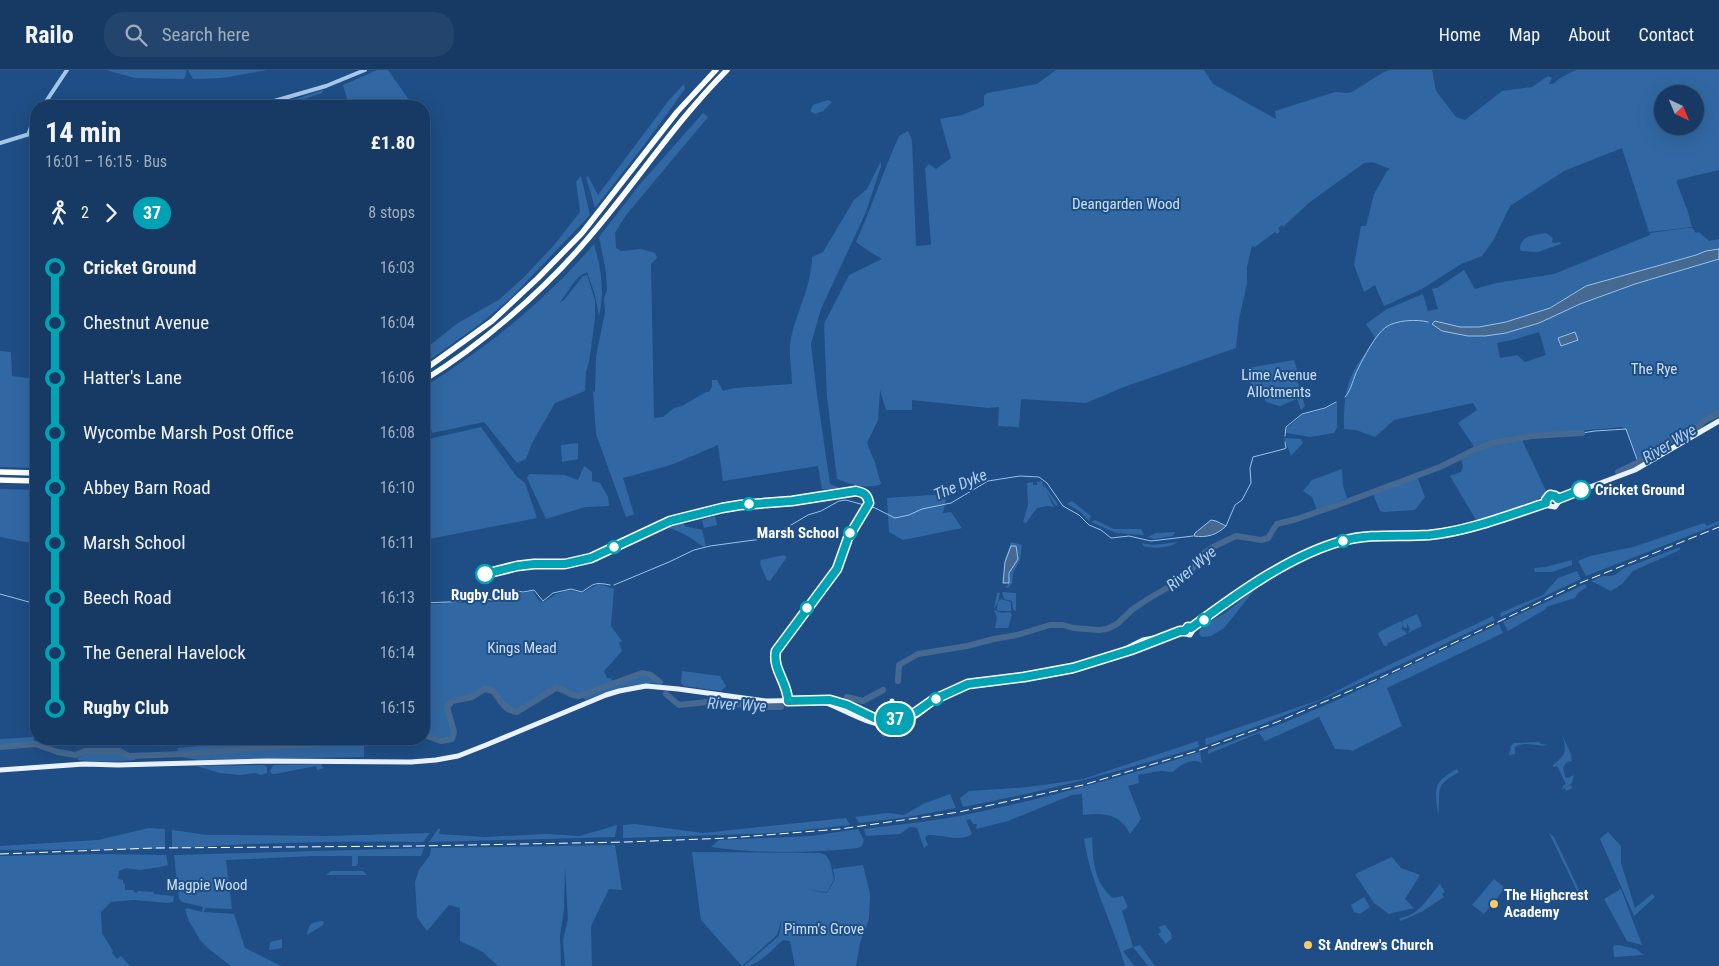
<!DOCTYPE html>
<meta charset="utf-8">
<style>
body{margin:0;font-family:"Roboto Condensed",sans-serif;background:#23456d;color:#f1f3f6;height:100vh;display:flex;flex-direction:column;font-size:19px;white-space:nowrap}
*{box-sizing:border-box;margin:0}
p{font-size:16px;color:#9eadbf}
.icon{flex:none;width:28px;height:28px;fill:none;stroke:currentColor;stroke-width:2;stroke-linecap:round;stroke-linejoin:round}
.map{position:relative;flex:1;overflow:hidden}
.panel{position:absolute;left:30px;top:30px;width:400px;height:645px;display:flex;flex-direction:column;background:#163a64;border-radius:20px;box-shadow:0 5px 20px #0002,0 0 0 1px #355478}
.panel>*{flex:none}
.badge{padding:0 10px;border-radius:16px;font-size:18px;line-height:32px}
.needle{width:32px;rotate:136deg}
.controls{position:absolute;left:1654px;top:15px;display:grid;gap:10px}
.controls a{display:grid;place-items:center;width:50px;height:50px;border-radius:50%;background:#163a64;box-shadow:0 5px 20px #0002,0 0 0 1px #355478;font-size:25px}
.map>.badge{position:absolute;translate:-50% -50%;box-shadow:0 0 0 2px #fff}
.legs{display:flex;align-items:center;gap:8px;height:55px;padding:0 15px;font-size:16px}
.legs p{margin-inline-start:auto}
.summary{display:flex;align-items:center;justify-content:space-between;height:85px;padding:0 15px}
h1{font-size:28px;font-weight:700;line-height:38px}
ul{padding:0 15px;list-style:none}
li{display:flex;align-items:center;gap:18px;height:55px;font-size:19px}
li i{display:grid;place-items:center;width:8px;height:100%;margin:0 6px;background:currentColor}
li i::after{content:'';width:12px;height:12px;margin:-6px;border:4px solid;border-radius:50%;background:#163a64}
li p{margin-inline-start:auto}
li:first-child i{background:linear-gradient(#0000 50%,currentColor 0)}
li:last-child i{background:linear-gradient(currentColor 50%,#0000 0)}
header{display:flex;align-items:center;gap:30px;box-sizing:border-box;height:70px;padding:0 25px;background:#163a64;border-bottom:1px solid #355478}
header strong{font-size:24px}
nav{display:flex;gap:28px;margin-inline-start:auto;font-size:18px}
.search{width:350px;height:45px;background:#23456d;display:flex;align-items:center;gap:12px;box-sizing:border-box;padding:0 18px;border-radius:20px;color:#9eadbf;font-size:19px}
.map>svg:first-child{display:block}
.green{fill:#3168a3;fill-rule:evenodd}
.water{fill:#466991;stroke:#99c2ec}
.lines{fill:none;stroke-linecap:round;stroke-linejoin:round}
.stream{stroke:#99c2ec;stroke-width:1}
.river{stroke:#466991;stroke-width:6}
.tertiary{stroke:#a5c7ea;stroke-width:4}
.primary{stroke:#e9f2fe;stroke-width:5}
.motorway{stroke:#fff;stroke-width:5.5}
.rail{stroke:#fff;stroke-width:1;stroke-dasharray:9 4;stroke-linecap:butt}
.line-1-casing{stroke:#fff;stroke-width:11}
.line-1{stroke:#00a3b4;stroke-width:8}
.stop-1-dot{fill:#fff;stroke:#00a3b4;stroke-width:2.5}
.poi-dot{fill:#faca64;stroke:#1e4e85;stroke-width:2}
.labels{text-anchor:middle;stroke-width:4;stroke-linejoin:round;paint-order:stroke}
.park-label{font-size:15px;fill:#cae0f8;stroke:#1e4e85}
.stop-label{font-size:15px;font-weight:bold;fill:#fff;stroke:#1e4e85;text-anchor:start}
.poi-label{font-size:15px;font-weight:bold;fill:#fff;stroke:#1e4e85;text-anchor:start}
.water-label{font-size:16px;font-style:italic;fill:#b1d0f2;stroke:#1e4e85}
</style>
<header>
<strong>Railo</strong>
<div class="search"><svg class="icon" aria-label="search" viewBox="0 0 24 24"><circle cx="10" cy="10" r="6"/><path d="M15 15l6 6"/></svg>Search here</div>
<nav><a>Home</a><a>Map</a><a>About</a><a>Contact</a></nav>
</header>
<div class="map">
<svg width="1719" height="896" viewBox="0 0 1719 896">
<rect width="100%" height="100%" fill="#1e4e85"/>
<path class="green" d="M106,0H187L184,9L135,8Z
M188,0H267L222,8L193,9Z
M377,0H388L409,30V36H349L343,15Z
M1056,0H1204L1213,14L1276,49L1275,41L1335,22L1347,23L1352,22L1384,2L1390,0H1432L1436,21L1456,47L1465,50L1502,21L1532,17L1548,6L1552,8L1549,14H1553L1560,8L1576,0H1719V100L1677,110V113L1688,142L1692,157L1649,162L1622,78L1564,101L1510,136L1493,171L1482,186L1461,194L1422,219L1384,236L1375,215L1364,222L1354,195L1361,156H1366L1374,124L1387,101L1390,99L1373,92L1364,93L1310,132L1283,157L1282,155L1278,158L1280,161L1277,164L1275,162L1255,177L1252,176L1247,197V214L1239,249L1236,278L1124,317L1086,333L1021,329L1019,357L998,356L999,337L988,338L912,330V340H886L880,320L878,350L867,373L875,393L881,414C866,420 851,414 837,409L827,327L824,254L849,205L882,189L870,182L856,172C872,137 883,101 899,66L908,61L912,70L916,176L931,175L925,98L929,94L936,99L951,88L940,49L962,45L984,36V26L987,23L1037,14ZM1662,24H1695V56H1662Z
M684,14L685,19L645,74L595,138L586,107L588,106L598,125L669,30Z
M323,20L322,23L304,29L305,33L296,35V32L302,30L296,31V29Z
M828,30L832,32L823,41L815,44L810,41L813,35Z
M703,43L708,47L626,145L615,163L616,178L621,181L641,179L655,183L657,188L651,194L654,348L663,347L674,338L682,336L706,322H709L712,317V310H717L723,321L734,318L792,314C792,301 789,287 790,274C794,245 812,217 812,187L823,182L854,130L867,119L881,91V96L866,142L821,239L811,274L817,325L830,414L845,420L822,419L818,396L723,411L718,375L671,395L623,408L634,444L626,447L596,364L593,321L595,322L596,287L605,242L604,228L607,220L606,202L599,167L641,113Z
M581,106L590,145L511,228L480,254L424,294V269L429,276L458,253L500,229L523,208L555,174L580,142L576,112Z
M1687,158H1692L1696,163L1699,162L1709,171L1719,169V179L1712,180L1586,216L1550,238L1506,252L1479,257H1460L1435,251L1442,261L1476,266L1506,263L1539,253L1580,234L1635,214L1719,189V342C1703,352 1687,359 1671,369C1660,376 1650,384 1638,390L1627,361L1622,357C1586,361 1551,361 1516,368C1501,371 1488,372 1475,378L1458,353L1477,340L1473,333L1394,350L1375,367L1356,360L1344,359C1344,337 1344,317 1356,297C1362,287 1370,278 1375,267L1366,254L1387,239L1423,224L1428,241L1438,239L1432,219L1437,218L1464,200L1475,219L1496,213L1554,204L1650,165V163ZM1539,262L1546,285L1525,292L1517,285L1500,288L1497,273L1516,269Z
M1546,163L1553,168L1552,171L1553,173L1560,172L1561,174L1538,182L1521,181L1520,179C1520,165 1535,165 1546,163Z
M594,174C601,198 605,221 599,246L595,225L587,202C573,208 569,222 560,232L564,230L583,206L587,205L595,230V250L589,292L586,302L585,321L555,333L532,373L526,389L517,393L484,352L432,363L428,346L426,365L424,366V317C487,278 546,230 594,174Z
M0,281L11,282L12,306L36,309V398L0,397Z
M1294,290L1299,306L1296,307L1305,336L1301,340L1297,329L1280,336L1266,332L1262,322L1253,325L1248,298Z
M1337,332V358L1334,363L1310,367L1286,363L1287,358L1302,345L1325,339Z
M481,357L516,406L525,413L537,448L424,470V374L433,368Z
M1284,368L1301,369L1303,373L1291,386Z
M1522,370L1547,423L1532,433L1479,451L1476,450L1450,406L1461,402L1463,396L1461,390L1485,377Z
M578,373V389L562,392L561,375Z
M584,396L592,402V411L600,413L608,427L609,436L585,437L546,449L527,408L529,404L564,405L578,410Z
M1342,399L1343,416L1347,428L1317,440L1312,427L1303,421L1312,410Z
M1417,406L1425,427L1415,440L1384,442L1380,441L1373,424Z
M1042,411L1043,416L1045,418L1043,413L1058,435L1056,436L1046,421L1054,437L1047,436L1037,438L1026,453L1023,452L1028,435L1027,413L1033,412V415H1037V412Z
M0,419L36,420V474L0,467Z
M947,424L943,443L951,442L962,458L903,470L889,462L887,428Z
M1072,431L1091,446L1089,451L1079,441L1067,434Z
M715,446L717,455L704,458L702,450Z
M1095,450L1114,459H1141L1144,465L1116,463L1091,452Z
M1719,451V454L1586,506L1578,491L1590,486L1633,477L1704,453L1707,456Z
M683,452L685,456L702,460L706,476L704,477C688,466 683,462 665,457Z
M1175,462L1173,466L1154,469L1148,467L1156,463Z
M1011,472L1022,475L1020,490L1013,503L1012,513L1008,518L1004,517L1008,515L1011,500L1019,485L1012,476L1003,516L1005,489Z
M1178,472C1170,478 1152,479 1143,476L1142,473L1153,475Z
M1680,477V480L1633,501L1622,514L1611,521L1591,511C1594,510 1599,507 1603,506C1612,506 1614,507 1622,499Z
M784,485L787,487L770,511L767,510L760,494L761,490Z
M1572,490V495L1552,502H1535L1534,498L1545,497Z
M1577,501L1581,509L1501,547L1500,543L1543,525L1558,508Z
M599,514L614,519L611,556L622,571L619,573L622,581L604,601L607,608H610L613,611L577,625C571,623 565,617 558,617C542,618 532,638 516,641L506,636L501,632L495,622L488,618L466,628L449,632C443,641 451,655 453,666L450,669L439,670L424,664V534H440L445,532L470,533L479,530L491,532L499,530L510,521L523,523L533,521L539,531L544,532L556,524L569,520L582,523Z
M1585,514L1587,517L1578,523L1575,528L1546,537V539L1508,561L1503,552Z
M1256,518L1224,558L1211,566L1202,567L1199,564L1200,559L1205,554L1225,543Z
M1002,522L1016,523V541L1013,539L1012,531L1004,529Z
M997,523H1000L998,532L1001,529L1011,532V541H998L997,539L998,533L994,539Z
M994,540L1002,543L1010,542L1012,545L1008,558H995L997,548Z
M1417,544L1422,556L1408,563L1410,559L1407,553V558H1404L1402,551Z
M1493,546L1495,550C1400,595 1306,640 1206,675L1205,669L1319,630L1374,602Z
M1401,551L1403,555L1401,559L1405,561L1407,564L1388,573L1387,576H1384L1378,564L1379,562Z
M1499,554L1503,563L1387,618L1402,656L1352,681L1351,680L1335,679L1319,647L1265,671L1259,663L1208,684V680L1283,653L1333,632Z
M682,601L720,606L726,616L721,621L684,616L681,613Z
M645,603L657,608L660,613C629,614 614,619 585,630L582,626Z
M899,658L908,661L882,667L881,659Z
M34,667V676L5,675L0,677V669Z
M1563,667L1571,684L1572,691L1567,692L1563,697L1565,707L1568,708L1574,705L1572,713L1565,718L1571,715L1572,718L1566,721L1565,718L1562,720L1563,716L1566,714L1557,696L1553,697V695C1565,684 1567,685 1563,667Z
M239,669H353L179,683L177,678L240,673Z
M1198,671L1199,677C1121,701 1043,722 963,737L960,728L969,721L1029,717L1083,709Z
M364,672V687L199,690L180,687Z
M1539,672L1541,674L1548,675C1538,678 1527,670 1515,677V684L1509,685L1511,676L1514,673Z
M1200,682L1202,693C1192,687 1180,695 1173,702L1160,701L1138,705L1139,713L1128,716L1141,749L1130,764C1121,744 1103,742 1083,745L1082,724L1072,725L1008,751L976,759L977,754H973L970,749L966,750L972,764C959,773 943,764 928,765L925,768L928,775L924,778L917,758L910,757L900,764L866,766L864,759C894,755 924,752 954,747C1037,731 1119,708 1200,682Z
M87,683L122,684L128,688H136L135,690C116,692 97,692 78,690L77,688Z
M322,694V697L324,698L317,700L316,696L275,704H272L270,701L273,695Z
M264,695L267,697V703L261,705L255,703L240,705L220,703L196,696Z
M1457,699L1459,702C1432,717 1442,719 1438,745C1435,718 1432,713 1457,699Z
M950,724L956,738L908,747L859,753L855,747L887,743L904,745L923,734Z
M846,748L850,755L776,763L623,768V755L635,754L703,763Z
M617,755L615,767L429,772L438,759H440L439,764L485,767L547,764L580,766Z
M149,758L165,759V779L0,780V776L98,770Z
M858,759L864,770L862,776L858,778C809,783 760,784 711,777L719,770L812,766Z
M172,760L207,765H224L327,766L430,763L423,772C339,771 255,772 172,779Z
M1608,762L1621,776V793L1635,838L1652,824L1655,827L1634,846L1600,769Z
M1549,763L1554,767L1582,826L1580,827Z
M1092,767C1093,791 1094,813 1113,828L1123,826L1128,837L1122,841L1133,877L1123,881L1134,896H1125C1112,852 1091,814 1084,769Z
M615,775L622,820L609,819L591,856L592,896H565L563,870L568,849L565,796L564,839L560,866L561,896H498L483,882L460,871V838L449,835L427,861L417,847L415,812L419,800L430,785L431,778Z
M424,778L421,786H358V793L356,796H352V786H314L226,790L232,839L205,838L204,842L234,844L245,878L281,896H231L210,880L200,870L189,851L185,839L187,838L202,842L203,837L182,832L179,829L174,785Z
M692,782L820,783L826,785L830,792L834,809L827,822L806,819L827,823L835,809L833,799L863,795L870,824L869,849L860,873L856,896H795L790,871L783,870C772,879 759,896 744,896L779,866L782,848L777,865L742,896L701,850Z
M101,784L166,785L168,795L160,797L140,800L126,798L119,801L118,809L123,810V813L125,814V820H133L134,822L137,823L138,821L154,822V824L174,826L173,832L168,833L134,830L111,832L101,842L102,863L113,881L112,883L117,889L121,886L130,896H0V786Z
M1392,787L1401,798L1420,805L1405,829L1414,838L1389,844L1374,833L1355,804Z
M331,801H363L367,805H326Z
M1494,809L1505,818L1484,844L1472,835Z
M1440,814L1445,822L1442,824L1444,827L1423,841L1401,851L1399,848C1420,846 1427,828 1440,814Z
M1621,819L1642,875L1627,871L1604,829Z
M1364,827L1370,837L1360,844L1354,842L1351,835Z
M321,851L324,852L323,855L307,865C309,855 310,853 321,851Z
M1165,855L1171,863L1172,868L1166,874L1158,864L1161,862L1159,857Z
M282,869V878L269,880L270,872Z
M1140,875L1155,896H1148L1133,877Z
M1618,875L1636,879L1644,885L1614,887L1613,876Z"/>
<path class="water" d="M1719,179V189L1635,214L1580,234L1539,253L1506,263L1485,266H1468L1442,261L1432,254L1435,251L1460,257H1479L1506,252L1550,238L1586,216L1696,185L1706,181Z
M1575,262L1578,270L1561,276L1558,268Z
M1211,450L1216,451L1226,456C1217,465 1206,468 1194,466L1195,463Z
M1011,476H1016L1018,489L1009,503V513H1003L1005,492Z"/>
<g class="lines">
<path class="stream" d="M1345,327C1352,319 1353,308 1358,299C1363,288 1376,264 1386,257C1396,250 1417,249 1428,252
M1582,363L1595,361L1626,359L1638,392
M1285,366L1286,357L1302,344L1325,338L1336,332
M1226,456L1235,435L1242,430L1251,413L1250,398L1253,387L1284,379L1286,378L1285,372
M614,515L669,492L694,480L710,476L769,468L808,445L821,441L839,431L846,430L875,438L895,448L909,445L922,439L951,433L988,411L1020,406L1039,407L1047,413L1063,436L1079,445L1089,455L1101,460L1111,468L1129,466L1151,471L1193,466
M0,524L36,534
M424,533L470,531L480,528L492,530L511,520L523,522L534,520L543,531L553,523L571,519L582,522C595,513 595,512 610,515"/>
<path class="river" d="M1618,402L1643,390L1666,373L1684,362H1689L1698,357L1704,351L1719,343
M898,611L899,595L918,584L967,576L994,569L1017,565L1050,555H1063L1073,558L1099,560L1107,559L1117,554L1133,539L1148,529L1179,511L1191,501L1204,483L1213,477L1236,466L1261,470L1268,468L1277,454L1297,449L1346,432L1440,397L1476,379L1493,373L1532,366L1582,363
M666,624L679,635L716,631L757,637H781
M847,627L863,631L883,620
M424,665L441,671L452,669L454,662L447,637L452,631L472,627L485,619L493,621C501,630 503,640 517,642L556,618C565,619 570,626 579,626L642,603L651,605L660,612
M0,677L35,674L58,682L75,685L85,681H120L129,686L183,684L378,669"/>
<path class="tertiary" d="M43,36L67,0
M257,36L326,16L365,0
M29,63L33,51L36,46
M0,73L36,62"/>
<path class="primary" d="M1558,429L1635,400L1719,351
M1546,433L1549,436L1555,437L1558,433V429
M1546,433L1547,427L1550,425L1555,426L1558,429
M1185,561L1186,564L1190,565L1192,562L1191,558
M1125,579L1143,570L1159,567
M824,632C864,648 889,672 928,637
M873,645C884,648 894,643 892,631
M0,700L84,694L118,695L268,691L411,692L436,690L458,686L486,675L606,625L619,621L646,616L678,619L766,631L830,630L847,635L876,649L893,650L905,647L916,642L933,630L968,614L1024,607L1073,598L1131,580L1180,561H1185L1186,558H1191C1235,525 1289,486 1342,471C1371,463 1400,468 1429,465C1469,461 1509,445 1546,433"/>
<path class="motorway" d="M424,300L492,251L538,208L582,163L677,42L716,0
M424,310C480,276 542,222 585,172C634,116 674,53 727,0
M0,402L36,403
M0,410L36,411"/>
<path class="rail" d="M0,784L154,778L419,776L626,772L729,768L840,759L959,742L1083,715L1197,681L1277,652L1380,608L1580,513L1719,457"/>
</g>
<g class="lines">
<defs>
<path id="line-1" d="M485,504L517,496L534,494H565L591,488L670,451L722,438L740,435L792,431L856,421C864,423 867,424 869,433L848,468L837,499L776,581C772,599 788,613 788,631L830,630L847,635L876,649H900L916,642L933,630L968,614L1024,607L1073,598L1131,580L1180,561H1185L1188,557L1191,558C1234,526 1290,485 1342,471C1371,463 1400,467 1429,465C1469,461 1509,445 1546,433V430L1550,425L1555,426L1558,429L1581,420"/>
</defs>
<use href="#line-1" class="line-1-casing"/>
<use href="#line-1" class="line-1"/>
</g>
<g class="stop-1-dot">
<circle cx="1581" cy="420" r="9"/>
<circle cx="749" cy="434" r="6"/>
<circle cx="850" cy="463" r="6"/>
<circle cx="1343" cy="471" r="6"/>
<circle cx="614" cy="477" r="6"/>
<circle cx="485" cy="504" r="9"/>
<circle cx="807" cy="538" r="6"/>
<circle cx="1204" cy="550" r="6"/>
<circle cx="936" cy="629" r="6"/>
</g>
<g class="poi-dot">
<circle cx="1494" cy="834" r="5"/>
<circle cx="1308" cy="875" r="5"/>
</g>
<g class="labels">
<g class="park-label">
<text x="1126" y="139">Deangarden Wood</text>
<text x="1654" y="304">The Rye</text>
<text x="1279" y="310">Lime Avenue<tspan x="1279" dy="17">Allotments</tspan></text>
<text x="522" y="583">Kings Mead</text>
<text x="207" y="820">Magpie Wood</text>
<text x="824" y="864">Pimm's Grove</text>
</g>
<g class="stop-label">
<text x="1595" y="425">Cricket Ground</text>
<text x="839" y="468" text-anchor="end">Marsh School</text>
<text x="485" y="530" text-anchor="middle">Rugby Club</text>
</g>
<g class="poi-label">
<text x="1504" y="830">The Highcrest<tspan x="1504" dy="17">Academy</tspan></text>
<text x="1318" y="880">St Andrew's Church</text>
</g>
<g class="water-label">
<text transform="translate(1669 373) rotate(-31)" y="6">River Wye</text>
<text transform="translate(960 414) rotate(-23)" y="6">The Dyke</text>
<text transform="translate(1191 498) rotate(-40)" y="6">River Wye</text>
<text transform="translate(737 634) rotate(3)" y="6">River Wye</text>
</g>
</g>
</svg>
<div class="controls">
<a><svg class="needle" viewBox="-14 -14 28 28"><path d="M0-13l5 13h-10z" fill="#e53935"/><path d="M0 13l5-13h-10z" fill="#9eadbf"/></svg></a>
</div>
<b class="badge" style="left:895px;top:649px;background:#00a3b4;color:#fff">37</b>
<section class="panel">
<div class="summary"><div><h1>14 min</h1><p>16:01 – 16:15 · Bus</p></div><b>£1.80</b></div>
<div class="legs"><svg class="icon" aria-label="walk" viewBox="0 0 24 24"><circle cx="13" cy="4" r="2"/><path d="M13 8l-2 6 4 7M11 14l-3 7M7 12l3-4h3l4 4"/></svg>2<svg class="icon" aria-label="forward" viewBox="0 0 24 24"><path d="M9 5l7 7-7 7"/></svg><b class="badge" style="background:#00a3b4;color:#fff">37</b><p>8 stops</p></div>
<ul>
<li><i style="color:#00a3b4"></i><b>Cricket Ground</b><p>16:03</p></li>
<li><i style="color:#00a3b4"></i><span>Chestnut Avenue</span><p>16:04</p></li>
<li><i style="color:#00a3b4"></i><span>Hatter's Lane</span><p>16:06</p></li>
<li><i style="color:#00a3b4"></i><span>Wycombe Marsh Post Office</span><p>16:08</p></li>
<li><i style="color:#00a3b4"></i><span>Abbey Barn Road</span><p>16:10</p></li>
<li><i style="color:#00a3b4"></i><span>Marsh School</span><p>16:11</p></li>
<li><i style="color:#00a3b4"></i><span>Beech Road</span><p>16:13</p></li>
<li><i style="color:#00a3b4"></i><span>The General Havelock</span><p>16:14</p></li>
<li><i style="color:#00a3b4"></i><b>Rugby Club</b><p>16:15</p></li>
</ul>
</section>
</div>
